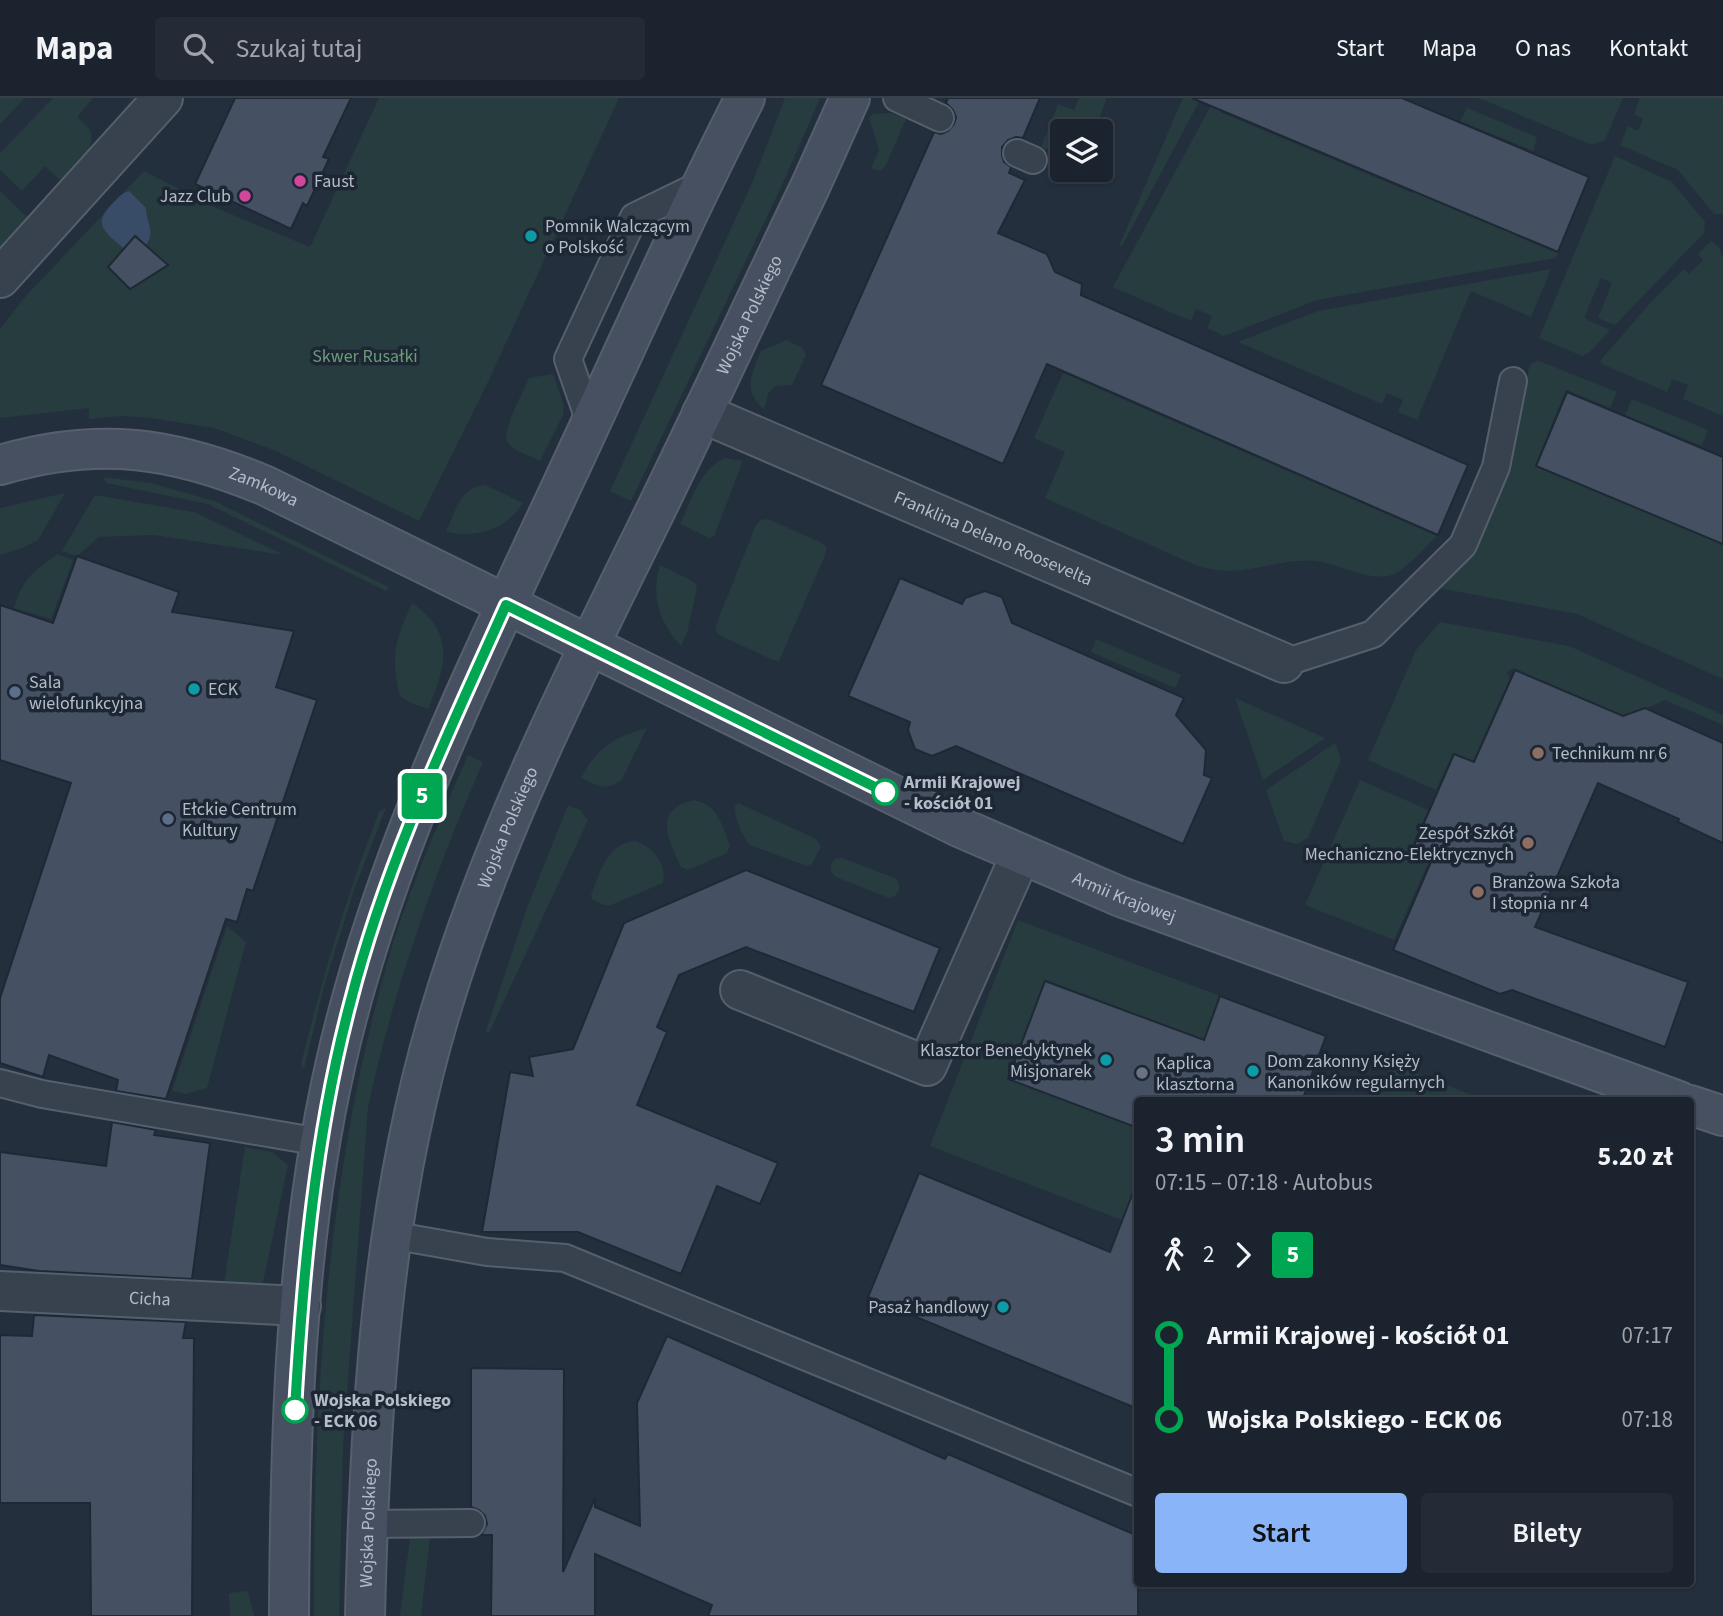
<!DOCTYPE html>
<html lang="pl">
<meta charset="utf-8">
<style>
body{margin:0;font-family:"Source Sans 3",sans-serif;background:#242b36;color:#f1f3f6;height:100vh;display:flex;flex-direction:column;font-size:26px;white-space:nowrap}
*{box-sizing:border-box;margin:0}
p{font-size:23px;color:#a0a4aa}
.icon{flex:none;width:38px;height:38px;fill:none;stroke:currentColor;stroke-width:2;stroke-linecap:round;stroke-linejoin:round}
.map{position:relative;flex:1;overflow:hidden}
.drawer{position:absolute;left:1134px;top:999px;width:560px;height:490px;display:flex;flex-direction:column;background:#1b232e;border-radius:7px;box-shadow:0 2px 5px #0004,0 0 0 2px #39404a}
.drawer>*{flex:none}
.badge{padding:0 14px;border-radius:5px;font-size:24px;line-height:46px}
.controls{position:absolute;left:1050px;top:21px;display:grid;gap:14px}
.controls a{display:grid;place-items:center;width:63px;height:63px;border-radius:7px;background:#1b232e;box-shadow:0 2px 5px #0004,0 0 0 2px #39404a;font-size:35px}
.map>.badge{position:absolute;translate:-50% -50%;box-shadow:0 0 0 4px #fff}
.legs{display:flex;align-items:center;gap:10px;height:77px;padding:0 21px;font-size:23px}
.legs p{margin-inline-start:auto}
.overview{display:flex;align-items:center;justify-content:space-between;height:119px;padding:0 21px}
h1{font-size:38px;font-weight:600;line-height:52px}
.action{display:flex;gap:14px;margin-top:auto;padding:14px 21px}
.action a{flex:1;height:80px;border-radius:7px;background:#8ab4f8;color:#111;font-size:28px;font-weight:600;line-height:80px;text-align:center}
.action a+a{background:#242b36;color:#f1f3f6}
ul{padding:0 21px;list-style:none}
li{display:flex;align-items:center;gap:24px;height:84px;font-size:26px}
li i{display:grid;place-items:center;width:10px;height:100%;margin:0 9px;background:currentColor}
li i::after{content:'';width:18px;height:18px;margin:-9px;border:5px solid;border-radius:50%;background:#1b232e}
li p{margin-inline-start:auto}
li:first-child i{background:linear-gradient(#0000 50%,currentColor 0)}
li:last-child i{background:linear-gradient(currentColor 50%,#0000 0)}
header{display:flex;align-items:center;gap:42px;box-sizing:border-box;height:98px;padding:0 35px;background:#1b232e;border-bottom:2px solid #39404a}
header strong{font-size:33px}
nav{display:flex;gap:38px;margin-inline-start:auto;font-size:24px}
.search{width:490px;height:63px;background:#242b36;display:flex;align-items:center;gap:18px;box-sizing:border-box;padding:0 24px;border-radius:7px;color:#a0a4aa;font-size:26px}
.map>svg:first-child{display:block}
.green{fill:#263c3f}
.water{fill:#394c67}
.building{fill:#455162;stroke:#1f2835;stroke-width:2}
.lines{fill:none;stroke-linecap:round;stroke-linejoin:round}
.lane-casing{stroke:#565f6c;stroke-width:30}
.street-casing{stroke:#565f6c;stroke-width:42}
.secondary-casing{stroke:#565f6c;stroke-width:42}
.lane{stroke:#38414e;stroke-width:26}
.street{stroke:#38414e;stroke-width:38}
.secondary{stroke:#465061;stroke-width:38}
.line-1-casing{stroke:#fff;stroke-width:16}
.line-1{stroke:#00a651;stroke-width:10}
.hotel-dot{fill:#d1479c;stroke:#1d2633;stroke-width:2.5}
.culture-dot{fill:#0f9aa8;stroke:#1d2633;stroke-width:2.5}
.service-dot{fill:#5c6f8a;stroke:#1d2633;stroke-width:2.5}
.education-dot{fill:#8d6e63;stroke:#1d2633;stroke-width:2.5}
.stop-1-dot{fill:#fff;stroke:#00a651;stroke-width:3.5}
.worship-dot{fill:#6b7280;stroke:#1d2633;stroke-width:2.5}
.labels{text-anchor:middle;stroke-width:7;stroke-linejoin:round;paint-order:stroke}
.poi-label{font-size:18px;fill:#b4bcc9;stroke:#1d2633;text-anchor:start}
.street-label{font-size:18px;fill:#b4bcc9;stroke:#1d2633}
.park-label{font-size:18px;fill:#6b9a76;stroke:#1d2633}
.stop-label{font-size:18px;font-weight:bold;fill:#b4bcc9;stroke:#1d2633;text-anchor:start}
</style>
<header>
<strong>Mapa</strong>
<div class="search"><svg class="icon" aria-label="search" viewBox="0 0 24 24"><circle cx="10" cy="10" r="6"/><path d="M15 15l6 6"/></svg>Szukaj tutaj</div>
<nav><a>Start</a><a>Mapa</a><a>O nas</a><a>Kontakt</a></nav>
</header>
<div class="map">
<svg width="1723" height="1518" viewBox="0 0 1723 1518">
<rect width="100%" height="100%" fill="#242f3e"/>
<path class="green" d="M0,0H25L0,26Z
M53,0H93L77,19C80,22 86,27 89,31C100,50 72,71 61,83L45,68L22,93L0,72V55Z
M379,0H619L485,290L419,423L276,353L214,330L150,320L122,318L89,321V310L0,320V231L25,199L144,73L214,109L310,149Z
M785,0H820L783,85L631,403L610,393L753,83Z
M1079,0H1107L1094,33H1062V56L1041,49L1058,6L1074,12Z
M1183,0H1201L1122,148H1119Z
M1215,0H1225L1220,14L1413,95L1416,90L1426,95L1425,99L1505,133L1506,129L1517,133L1516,138L1558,155L1555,160L1317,202L1224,238L1207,230L1212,218L1196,211L1191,223L1113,189Z
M1479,0H1623L1605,42L1592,47Z
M1640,0H1723V116H1714L1678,72L1620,47L1628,28L1638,33L1643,21L1634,16Z
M1467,10L1537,39L1533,53L1460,23Z
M891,15L906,21L885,69L880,73L871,70L879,52L869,19L874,16Z
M1615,58L1672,84L1705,124L1704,135L1615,227L1598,220L1612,185L1601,180L1584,220L1610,232L1590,254L1582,258L1539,240Z
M0,93L28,120L0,150Z
M1711,143L1719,149L1723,161V318L1683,301L1688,287L1672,281L1667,294L1602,266L1600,263L1650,205L1684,171L1689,176L1703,162L1698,156Z
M1551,171L1531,219L1471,193L1417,322L1398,314L1403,302L1387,295L1382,306L1238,244L1318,213Z
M787,242L802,250L806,257L792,287L776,288L769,294L764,311C742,293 752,274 761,253Z
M1539,263L1617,294L1610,310L1566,292L1535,368L1723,447V581L1577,516L1439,490L1475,453L1509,375L1529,269L1533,264Z
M1063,275L1437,438C1425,449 1403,476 1388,478C1363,482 1339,465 1315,463C1269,460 1240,484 1193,466L1045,400L1065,354L1034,340Z
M553,276L564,307L563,317L540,363C531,358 512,353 507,343C502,331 524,293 529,280Z
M1632,301L1708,332L1702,348L1625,317Z
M725,360L743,363L714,438L709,440L680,426C691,403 700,371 725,360Z
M103,379L151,385L214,403L389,489L386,493L208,406L106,385Z
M485,387L523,405C506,432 476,440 446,434C455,414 460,389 485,387Z
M65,395L38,442L23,450L0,457V410Z
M95,397L194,414L284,457L154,437L99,439L77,458L62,453Z
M768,421L822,445L826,449V455L779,563L773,562L721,538L716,534V527L756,427L761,422Z
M57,456L73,462L51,521L14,510C23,479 33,475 57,456Z
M660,467L694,484L697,490L687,535L681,548C660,525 650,498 660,467Z
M412,505C456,535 446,569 428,611C421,608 409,605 403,600C398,596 398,590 397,585C391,551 399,534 412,505Z
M1440,524L1569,548L1723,617V627L1665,602L1622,621L1590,609L1591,604L1584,601L1582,606L1547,590L1549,585L1541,582L1539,586L1518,577L1514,570L1507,574L1510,580L1473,663L1453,655L1436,692L1368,662L1416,552Z
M1096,541L1181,577L1175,590L1091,554Z
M1235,600L1325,640L1263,682Z
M647,630L622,681C607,695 597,687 581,680C597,650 614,639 647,630Z
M1335,645L1341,662L1308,740L1297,746L1284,743L1266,692Z
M468,657L483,664C434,776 394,890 368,1009L343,1349L339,1518H314C313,1300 327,1079 386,869C406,796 438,727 468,657Z
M1360,682L1428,712L1411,750L1431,759L1394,842L1305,807Z
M694,702C719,708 721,726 730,747L727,755L688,772L681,769C668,741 652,712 694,702Z
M738,705L816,741L821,748L812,766L807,768L750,747C742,738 734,719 735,708Z
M568,707L580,712L588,722L489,935L486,933L528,807Z
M386,710L355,789L325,885L304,971L301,966C322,880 347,797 379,714Z
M635,743C652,748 667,766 663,785L611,807H604L592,801L591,797C601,773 606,746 635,743Z
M842,760L895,780C901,787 900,791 895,798L889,800L836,779L831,774V766L835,761Z
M1018,822L1220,898L1204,942L1046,882L1008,981L1132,1028L1137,1015V1081L1122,1122L930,1048Z
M227,828L246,844L207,990L186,996L172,993Z
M1391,965L1487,1003H1377Z
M245,1049L272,1054L288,1067L263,1184L258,1187L224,1186Z
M410,1439L430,1440L421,1518H400Z
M248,1493L254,1518H230L229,1495Z"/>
<path class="water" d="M129,93L146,110C146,125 156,133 146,147L136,137L123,150C107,135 91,127 112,106C117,101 121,95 129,93Z"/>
<path class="building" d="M235,0H351L323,59L329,61L307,108L303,105L291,131L195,86Z
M948,0H1040L1023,40L1016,39L1008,42L1002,49V57L1004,64L1011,69L1009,75L1025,82L998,135L1047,156L1055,174L1082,186L1081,197L1468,367L1438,437L1047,266L1003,366L821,287L934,34L941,36L948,33L954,26L956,19L953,12L946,5Z
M1192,0H1402L1589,79L1558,154Z
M135,138L168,167L130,191L108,169Z
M1567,294L1723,359V446L1536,368Z
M77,458L179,494L172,514L294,533L276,589L317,602L253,793L247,791L237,824L226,821L166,1001L116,993L118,982L49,957L43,979L0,965V900L71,685L0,662V507L53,525Z
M900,480L962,506L965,500L985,493L1002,499L1012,525L1184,600L1176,617L1206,652L1204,677L1212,680L1183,746L956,648L932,658L915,651L908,632L910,624L848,598Z
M1515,572L1623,618L1645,610L1723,645V745L1678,724L1679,721L1598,685L1535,829L1688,884L1665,949L1512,892L1500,896L1393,852L1433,759L1413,750L1454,656L1474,664Z
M746,772L940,850L914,914L746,849L679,877L657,929L667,934L637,1007L778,1065L760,1106L717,1088L681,1176L578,1134H482L510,974L533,978L529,959L573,951L624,825Z
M1045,883L1204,942L1220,898L1326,938L1302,1003H1138V1030L1008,981Z
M112,1024L156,1032L154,1037L210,1045L192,1181L39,1173L0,1167V1054L106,1068Z
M919,1075L1110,1154L1134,1092H1138V1311L868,1199Z
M34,1217L186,1224L183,1240H194L192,1518H91L90,1405H0V1237L32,1238Z
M667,1238L945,1361L948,1356L1138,1438V1518H708L712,1507L595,1456V1518H491L492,1437H481L487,1426L485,1418L479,1412L471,1409V1270L564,1271L563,1474L595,1400V1409L640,1428L637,1305Z"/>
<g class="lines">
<defs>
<path id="lane" d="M897,0L940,20
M1017,55L1033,62
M590,324L568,261L634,119L702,86
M1284,565L1373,536L1463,447L1496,369L1513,283
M0,985L42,996L320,1044
M391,1137L487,1154L565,1160L1138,1395
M367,1426L471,1425"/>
<g id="street">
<path d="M0,180L163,0"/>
<path id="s1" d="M702,315L1284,565"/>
<path d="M740,892L927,968L1021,756"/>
<path id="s2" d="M0,1193L301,1208"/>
</g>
<g id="secondary">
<path id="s3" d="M0,367C98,338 173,349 266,388L959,729L1121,799L1679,1003"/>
<path d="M1690,1007L1723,1018"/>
<path d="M289,1518C290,1334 295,1144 336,964C382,761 475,574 562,387C623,257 680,127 745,0"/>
<path id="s4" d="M365,1518C370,1314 381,1112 440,915C490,747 568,589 646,432C702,318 755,203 810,89L850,0"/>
</g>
</defs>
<use href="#lane" class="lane-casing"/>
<use href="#street" class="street-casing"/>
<use href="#secondary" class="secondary-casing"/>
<use href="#lane" class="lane"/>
<use href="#street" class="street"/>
<use href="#secondary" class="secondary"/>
</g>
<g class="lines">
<defs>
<path id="line-1" d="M295,1312C303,1174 315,1036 351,902C386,765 448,636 506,507L885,694"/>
</defs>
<use href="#line-1" class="line-1-casing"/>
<use href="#line-1" class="line-1"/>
</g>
<g class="hotel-dot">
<circle cx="300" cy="83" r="7"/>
<circle cx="245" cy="98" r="7"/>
</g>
<g class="culture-dot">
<circle cx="531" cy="138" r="7"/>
<circle cx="194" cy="591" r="7"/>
<circle cx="1106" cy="962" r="7"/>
<circle cx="1253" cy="973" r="7"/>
<circle cx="1003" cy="1209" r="7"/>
</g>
<g class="service-dot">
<circle cx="15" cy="594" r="7"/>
<circle cx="168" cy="721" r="7"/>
</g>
<g class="education-dot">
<circle cx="1538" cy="655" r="7"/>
<circle cx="1528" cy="745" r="7"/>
<circle cx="1478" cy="794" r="7"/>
</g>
<g class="stop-1-dot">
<circle cx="885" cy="694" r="12"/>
<circle cx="295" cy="1312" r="12"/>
</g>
<circle class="worship-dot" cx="1142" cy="975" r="7"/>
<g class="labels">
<g class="poi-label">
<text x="314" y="89">Faust</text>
<text x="231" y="104" text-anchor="end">Jazz Club</text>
<text x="545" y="134">Pomnik Walczącym<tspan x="545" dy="21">o Polskość</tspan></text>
<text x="29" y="590">Sala<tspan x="29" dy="21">wielofunkcyjna</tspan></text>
<text x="208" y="597">ECK</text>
<text x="1552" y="661">Technikum nr 6</text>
<text x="182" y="717">Ełckie Centrum<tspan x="182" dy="21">Kultury</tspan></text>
<text x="1514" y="741" text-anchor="end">Zespół Szkół<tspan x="1514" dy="21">Mechaniczno-Elektrycznych</tspan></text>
<text x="1492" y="790">Branżowa Szkoła<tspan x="1492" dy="21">I stopnia nr 4</tspan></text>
<text x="1092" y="958" text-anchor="end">Klasztor Benedyktynek<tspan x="1092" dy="21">Misjonarek</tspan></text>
<text x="1267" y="969">Dom zakonny Księży<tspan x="1267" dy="21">Kanoników regularnych</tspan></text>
<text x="1156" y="971">Kaplica<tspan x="1156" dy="21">klasztorna</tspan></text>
<text x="989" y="1215" text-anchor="end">Pasaż handlowy</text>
</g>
<g class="street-label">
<text dy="6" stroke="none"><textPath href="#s4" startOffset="1374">Wojska Polskiego</textPath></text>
<text dy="6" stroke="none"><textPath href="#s3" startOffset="271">Zamkowa</textPath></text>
<text dy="6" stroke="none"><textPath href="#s1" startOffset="317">Franklina Delano Roosevelta</textPath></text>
<text dy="6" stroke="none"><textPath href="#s4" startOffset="807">Wojska Polskiego</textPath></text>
<text dy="6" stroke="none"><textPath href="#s3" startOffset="1225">Armii Krajowej</textPath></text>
<text dy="6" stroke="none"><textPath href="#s2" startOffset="150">Cicha</textPath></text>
<text dy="6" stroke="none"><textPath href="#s4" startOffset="93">Wojska Polskiego</textPath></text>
</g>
<g class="park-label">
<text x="365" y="264">Skwer Rusałki</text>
</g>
<g class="stop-label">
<text x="904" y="690">Armii Krajowej<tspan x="904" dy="21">- kościół 01</tspan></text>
<text x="314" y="1308">Wojska Polskiego<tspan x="314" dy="21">- ECK 06</tspan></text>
</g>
</g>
</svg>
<div class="controls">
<a><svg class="icon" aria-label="layers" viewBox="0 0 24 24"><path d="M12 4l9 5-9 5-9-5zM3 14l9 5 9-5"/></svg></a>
</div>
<b class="badge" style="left:422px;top:698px;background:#00a651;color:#fff">5</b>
<section class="drawer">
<div class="overview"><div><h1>3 min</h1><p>07:15 – 07:18 · Autobus</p></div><b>5.20 zł</b></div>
<div class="legs"><svg class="icon" aria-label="walk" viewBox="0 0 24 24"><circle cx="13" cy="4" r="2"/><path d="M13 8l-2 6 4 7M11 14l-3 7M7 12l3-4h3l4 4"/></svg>2<svg class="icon" aria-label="forward" viewBox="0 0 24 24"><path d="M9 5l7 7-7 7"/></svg><b class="badge" style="background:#00a651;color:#fff">5</b></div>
<ul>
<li><i style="color:#00a651"></i><b>Armii Krajowej - kościół 01</b><p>07:17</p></li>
<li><i style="color:#00a651"></i><b>Wojska Polskiego - ECK 06</b><p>07:18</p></li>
</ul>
<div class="action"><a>Start</a><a>Bilety</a></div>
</section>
</div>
